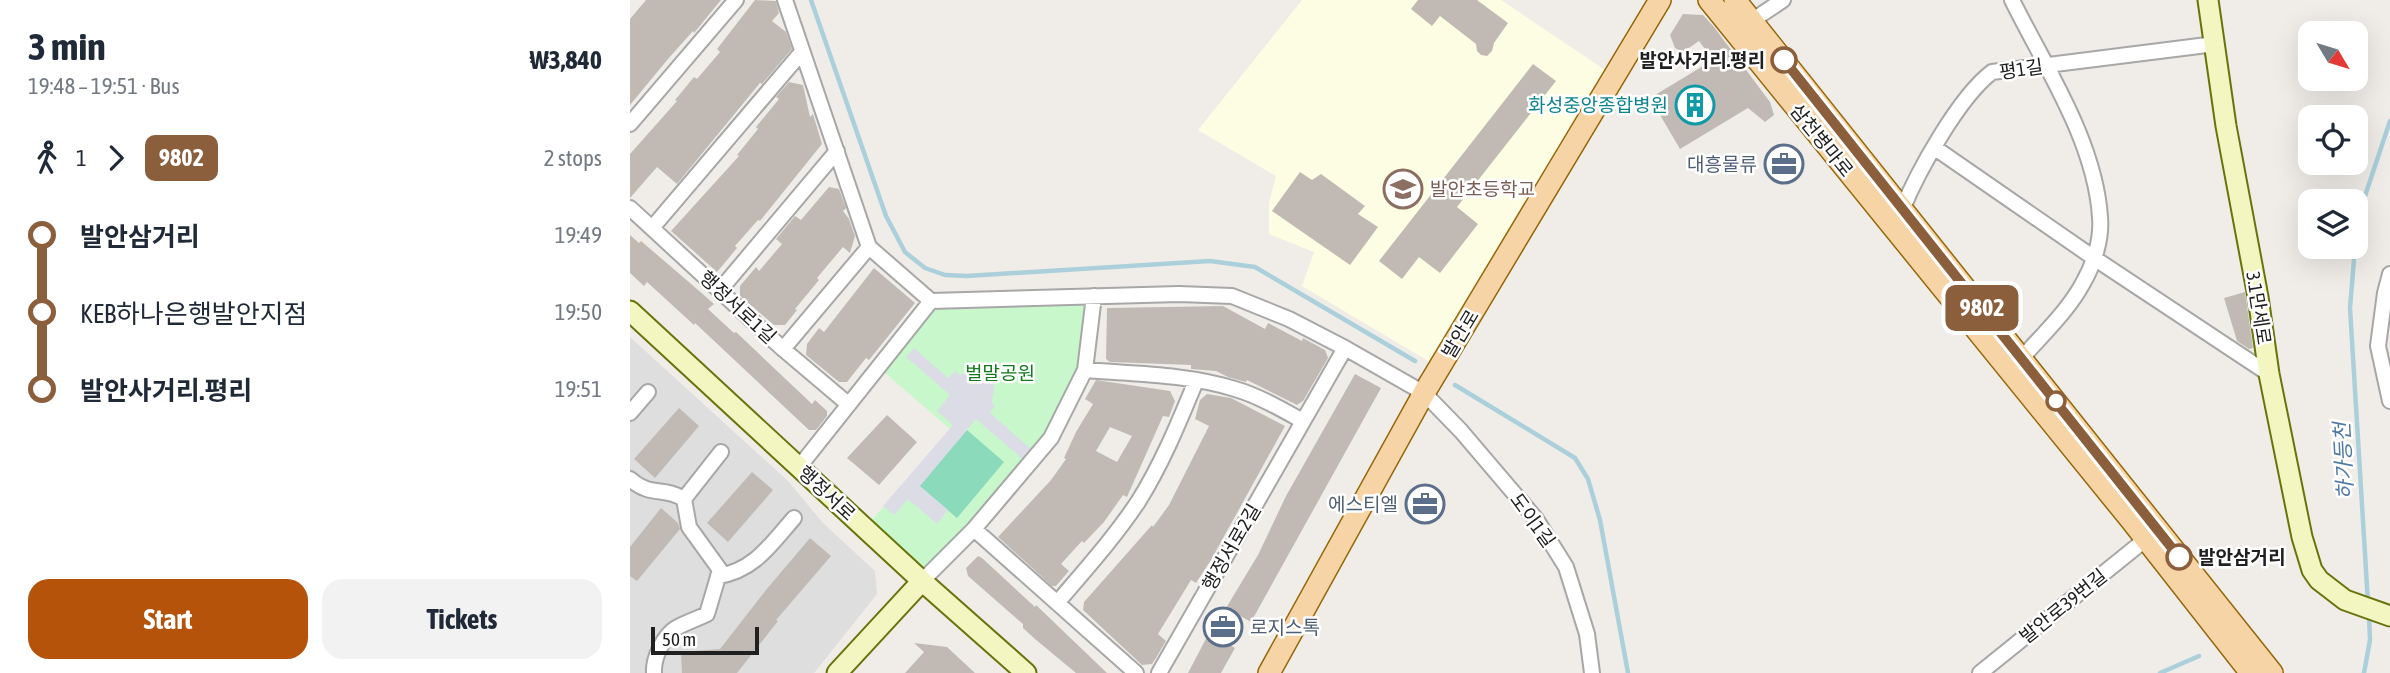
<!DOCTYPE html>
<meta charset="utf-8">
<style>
body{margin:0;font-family:"Asap Condensed","Noto Sans KR",sans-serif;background:#f2f2f3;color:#1f2937;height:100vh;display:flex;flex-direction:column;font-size:26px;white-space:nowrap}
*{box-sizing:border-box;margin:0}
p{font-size:23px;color:#747a83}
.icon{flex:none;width:38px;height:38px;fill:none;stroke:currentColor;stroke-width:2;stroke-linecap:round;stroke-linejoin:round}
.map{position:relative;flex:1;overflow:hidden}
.side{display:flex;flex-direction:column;background:#fff;width:630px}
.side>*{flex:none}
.badge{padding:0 14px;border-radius:10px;font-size:24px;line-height:46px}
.needle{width:46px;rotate:128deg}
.buttons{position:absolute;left:1668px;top:21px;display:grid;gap:14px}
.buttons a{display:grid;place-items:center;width:70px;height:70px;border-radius:14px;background:#fff;box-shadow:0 7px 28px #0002;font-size:35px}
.scale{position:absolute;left:21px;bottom:18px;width:108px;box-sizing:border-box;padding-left:7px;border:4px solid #202020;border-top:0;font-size:19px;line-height:24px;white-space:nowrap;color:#202020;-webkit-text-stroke:5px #fff;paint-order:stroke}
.map>.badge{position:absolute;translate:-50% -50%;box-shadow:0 0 0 4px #fff}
.legs{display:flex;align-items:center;gap:10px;height:77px;padding:0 28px;font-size:23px}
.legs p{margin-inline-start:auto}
.overview{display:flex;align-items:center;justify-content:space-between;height:119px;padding:0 28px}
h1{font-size:38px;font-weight:700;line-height:52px}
.cta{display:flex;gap:14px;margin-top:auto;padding:14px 28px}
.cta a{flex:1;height:80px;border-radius:21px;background:#b45309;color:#fff;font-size:28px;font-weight:700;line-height:80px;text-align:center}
.cta a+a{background:#f2f2f3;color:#1f2937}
ul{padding:0 28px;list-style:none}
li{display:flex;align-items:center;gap:24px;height:77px;font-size:26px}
li i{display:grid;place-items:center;width:10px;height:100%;margin:0 9px;background:currentColor}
li i::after{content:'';width:18px;height:18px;margin:-9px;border:5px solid;border-radius:50%;background:#fff}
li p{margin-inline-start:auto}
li:first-child i{background:linear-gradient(#0000 50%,currentColor 0)}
li:last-child i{background:linear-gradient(currentColor 50%,#0000 0)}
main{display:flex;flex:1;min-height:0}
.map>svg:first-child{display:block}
.residential{fill:#dedede}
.education{fill:#fdfde4}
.park{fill:#c8f7cc}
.pitch{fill:#8bdabc}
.plaza{fill:#dcdce6}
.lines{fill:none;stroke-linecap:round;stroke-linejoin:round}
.stream{stroke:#abd0db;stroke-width:4.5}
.building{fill:#c1bab4;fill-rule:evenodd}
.street-casing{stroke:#a7a7a7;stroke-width:18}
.secondary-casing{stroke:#68740b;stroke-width:23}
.primary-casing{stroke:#946709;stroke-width:24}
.street{stroke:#fff;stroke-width:14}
.secondary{stroke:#f3f6c0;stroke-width:19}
.primary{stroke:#f7d4a6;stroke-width:21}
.line-1-casing{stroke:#fff;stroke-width:16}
.line-1{stroke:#8b5e3c;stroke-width:10}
.stop-1-dot{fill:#fff;stroke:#8b5e3c;stroke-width:3.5}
.labels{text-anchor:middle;stroke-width:5;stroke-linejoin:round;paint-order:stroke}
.stop-label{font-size:19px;font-weight:bold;fill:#202020;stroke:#fff;text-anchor:end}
.street-label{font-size:19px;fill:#202020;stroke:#fff}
.culture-label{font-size:19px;fill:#0d838f;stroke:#fff;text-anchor:end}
.service-label{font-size:19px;fill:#4e5e75;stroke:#fff;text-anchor:end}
.education-label{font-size:19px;fill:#785e54;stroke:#fff;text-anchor:start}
.park-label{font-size:19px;fill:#127b1b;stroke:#fff}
.water-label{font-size:21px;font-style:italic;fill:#4e79a4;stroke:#fff}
</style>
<main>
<section class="side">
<div class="overview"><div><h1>3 min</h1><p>19:48 – 19:51 · Bus</p></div><b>₩3,840</b></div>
<div class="legs"><svg class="icon" aria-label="walk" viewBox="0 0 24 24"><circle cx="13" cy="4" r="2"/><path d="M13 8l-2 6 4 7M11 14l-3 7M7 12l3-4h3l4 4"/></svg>1<svg class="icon" aria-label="forward" viewBox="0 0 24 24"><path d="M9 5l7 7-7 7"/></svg><b class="badge" style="background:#8b5e3c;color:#fff">9802</b><p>2 stops</p></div>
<ul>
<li><i style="color:#8b5e3c"></i><b>발안삼거리</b><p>19:49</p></li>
<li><i style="color:#8b5e3c"></i><span>KEB하나은행발안지점</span><p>19:50</p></li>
<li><i style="color:#8b5e3c"></i><b>발안사거리.평리</b><p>19:51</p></li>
</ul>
<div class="cta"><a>Start</a><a>Tickets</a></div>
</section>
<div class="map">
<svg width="1760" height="673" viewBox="0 0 1760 673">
<rect width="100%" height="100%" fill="#f0ede8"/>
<path class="residential" d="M0,337L158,481L193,523L245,571L247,594L184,673H0Z"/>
<path class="education" d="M672,0H871L975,70L800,362L672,286L684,252L639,234V203L646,176L568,130Z"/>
<path class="park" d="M464,296L455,370L421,438L292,581L235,528L320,429L248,367L301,301Z"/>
<path class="pitch" d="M337,430L374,462L327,518L289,486Z"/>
<path class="plaza" d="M284,348L318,378L325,371L330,375L345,370L355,374L363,382L364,389L362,402L365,406L360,413L407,454L398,464L346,419L290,486L318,510L307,524L278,499L264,515L253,506L323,425L307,411L320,395L276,357Z"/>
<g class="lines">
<path class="stream" d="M181,0L256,216L275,252L295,268L315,275L337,276L580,261L625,267L785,361
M1726,244L1735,196L1760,121
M1725,247L1720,308L1738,603
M825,385L945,458L958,479L970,520L998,673
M1530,673L1569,656
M1734,673L1740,640L1739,615"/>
</g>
<path class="building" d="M16,0H91L64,33L63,31L38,59L0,105V19Z
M125,0L146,1L149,13L142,21L156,32L162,49L132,84L130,83L47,184L27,167L0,198V154L47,101L45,100L64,77L67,79L90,52L87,49Z
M788,0H847L878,23L864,43L862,51L857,56L851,55L847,51L846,44L810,16L802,26L781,9Z
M1053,14L1073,15L1084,27L1140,102L1144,115L1135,122L1118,108L1050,149L1020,98L1083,60L1069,41L1053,52L1045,48L1040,35Z
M903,64L926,81L827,207L848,224L810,273L789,257L772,279L749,261Z
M159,82L173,85L180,117L183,114L192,144L130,221L128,220L105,246L107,248L87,272L41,231L109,156L107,155L128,129L126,127L149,99L146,97Z
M670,172L682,180L691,174L735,206L728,214L748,227L720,265L642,211Z
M199,187L209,189L216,208L213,211L219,219L225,236L220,253L213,247L187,278L189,280L165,309L167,310L155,325H144L110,296V286L126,267L129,271L152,244L146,239L165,216L171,220Z
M0,235L9,243L11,241L67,289L84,304L78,309L104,333L106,332L182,404L185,400L197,411V416L186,430H179L65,323L64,325L17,282L14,286L0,273Z
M244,268L285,303L239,360L236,358L217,382H209L176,355L177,344L189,328L194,332Z
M1615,292L1623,348L1619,349L1607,341L1594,298Z
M593,306L635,329L638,323L672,341L673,338L695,350L698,358L673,401L667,405L617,380L616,382L598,377L586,371L561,369V365L480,362L476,359L477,308Z
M725,374L751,388L621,622L596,608L628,555L656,496Z
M466,380L540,391L545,401L539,417L533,416L497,497L493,495L474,522L454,543L452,541L431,564L439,571L426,586H422L368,537L421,480L436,459L434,458L446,432L463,404L455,399ZM480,427L502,436L487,462L466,451Z
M577,394L601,398L655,426L581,560L566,583L561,580L528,634L536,641L526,658L522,664L512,665L453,610L454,602L522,525L523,527L539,505L579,426L565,419L570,400Z
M49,408L69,426L25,478L4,459Z
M257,415L287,442L249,485L217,458Z
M122,472L143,490L98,542L77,523Z
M31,508L48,523L50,529L7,581L0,576V547Z
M180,538L201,556L146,620L148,621L107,673H52L51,652L90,649L136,590Z
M348,556L352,558L405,607L406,605L477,673H446L405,639L393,628V624L338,576L336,568Z
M579,633L605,648L591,673H558Z
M284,643L317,647L345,673H275L294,652Z"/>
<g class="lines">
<defs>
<path id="street" d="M155,0L239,247L301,301
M1382,0C1415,67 1465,141 1470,217C1472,239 1464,264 1453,283C1438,311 1413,334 1392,358
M1123,20L1153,0
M0,124L106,0
M1305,148L1464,258L1639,374
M0,208L153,349L218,404
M1272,210C1288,171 1329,97 1362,72L1585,44
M22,228L171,53
M1760,274L1755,293L1748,346L1760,401
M90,290L207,151
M301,301L549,294L602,296L659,319L715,348L794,393L831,431L906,519L936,567L957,634L962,673
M153,349L239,247
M455,370C504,374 557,374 605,389C629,396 651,409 673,421
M0,413L18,392
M169,467L301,301
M0,479C22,498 33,486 54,499L59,527L90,570L77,614C67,619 55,623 46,628C33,636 23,659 24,673
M54,499L91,452
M344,529L506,673
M88,576C124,571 142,543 164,518
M292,581L344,529L421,438L455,370L464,296
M427,603C455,570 484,538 508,502C532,464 549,422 566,381
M529,673L715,348
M1350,673L1516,539"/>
<path id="secondary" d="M1578,0L1596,126L1628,297L1639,374L1672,537L1682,570L1689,580L1715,600L1760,616
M0,311L292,581L396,673
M207,673L292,581"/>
<path id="primary" d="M1079,0L1501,520L1621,673
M1105,0L1642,673
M639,673L794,393L1030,0"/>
</defs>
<use href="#street" class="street-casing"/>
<use href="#secondary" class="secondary-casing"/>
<use href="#primary" class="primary-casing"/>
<use href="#street" class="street"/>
<use href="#secondary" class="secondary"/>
<use href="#primary" class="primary"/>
</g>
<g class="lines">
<defs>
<path id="line-1" d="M1154,60L1549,557"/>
</defs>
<use href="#line-1" class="line-1-casing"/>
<use href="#line-1" class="line-1"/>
</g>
<defs>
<symbol id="building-ring" viewBox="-11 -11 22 22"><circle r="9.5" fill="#fff" stroke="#0f9aa8" stroke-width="1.5"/><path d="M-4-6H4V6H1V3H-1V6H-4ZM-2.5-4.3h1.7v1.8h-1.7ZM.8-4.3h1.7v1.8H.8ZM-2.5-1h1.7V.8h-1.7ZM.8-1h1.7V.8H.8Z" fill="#0f9aa8"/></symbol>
<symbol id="office-ring" viewBox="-11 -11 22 22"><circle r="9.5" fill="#fff" stroke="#5c6f8a" stroke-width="1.5"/><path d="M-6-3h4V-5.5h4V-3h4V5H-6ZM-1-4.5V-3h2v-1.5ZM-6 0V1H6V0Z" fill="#5c6f8a"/></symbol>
<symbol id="school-ring" viewBox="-11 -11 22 22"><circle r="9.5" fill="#fff" stroke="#8d6e63" stroke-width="1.5"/><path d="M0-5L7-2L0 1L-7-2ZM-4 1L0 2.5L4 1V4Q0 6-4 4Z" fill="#8d6e63"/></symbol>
</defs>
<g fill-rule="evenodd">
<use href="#building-ring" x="1043" y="83" width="44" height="44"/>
<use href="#office-ring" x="1132" y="142" width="44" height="44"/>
<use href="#school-ring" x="751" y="167" width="44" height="44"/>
<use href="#office-ring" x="773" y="482" width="44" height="44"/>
<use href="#office-ring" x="571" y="605" width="44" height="44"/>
</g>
<g class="stop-1-dot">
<circle cx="1154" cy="60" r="12"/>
<circle cx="1426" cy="401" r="9"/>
<circle cx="1549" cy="557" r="12"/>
</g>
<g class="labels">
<g class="stop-label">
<text x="1135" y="67">발안사거리.평리</text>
<text x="1568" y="564" text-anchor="start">발안삼거리</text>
</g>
<g class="street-label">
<text transform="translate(1391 69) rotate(-8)" y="7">평1길</text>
<text transform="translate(1192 140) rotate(51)" y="7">삼천병마로</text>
<text transform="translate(108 307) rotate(43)" y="7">행정서로1길</text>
<text transform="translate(1629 308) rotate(81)" y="7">3.1만세로</text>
<text transform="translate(830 334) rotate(-59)" y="7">발안로</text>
<text transform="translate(197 493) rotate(43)" y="7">행정서로</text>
<text transform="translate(903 520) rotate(54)" y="7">도이1길</text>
<text transform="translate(601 547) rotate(-60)" y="7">행정서로2길</text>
<text transform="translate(1433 606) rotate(-39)" y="7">발안로39번길</text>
</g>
<g class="culture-label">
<text x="1038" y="112">화성중앙종합병원</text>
</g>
<g class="service-label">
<text x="1127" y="171">대흥물류</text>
<text x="768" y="511">에스티엘</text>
<text x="620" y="634" text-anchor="start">로지스톡</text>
</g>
<g class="education-label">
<text x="800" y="196">발안초등학교</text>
</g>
<g class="park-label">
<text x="370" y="380">벌말공원</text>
</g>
<g class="water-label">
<text transform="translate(1714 461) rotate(-93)" y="7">하가등천</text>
</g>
</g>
</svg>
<div class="buttons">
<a><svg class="needle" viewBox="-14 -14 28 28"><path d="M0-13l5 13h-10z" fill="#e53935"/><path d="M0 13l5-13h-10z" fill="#747a83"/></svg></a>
<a><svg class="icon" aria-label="locate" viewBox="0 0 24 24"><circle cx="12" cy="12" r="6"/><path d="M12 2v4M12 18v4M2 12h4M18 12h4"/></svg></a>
<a><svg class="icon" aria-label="layers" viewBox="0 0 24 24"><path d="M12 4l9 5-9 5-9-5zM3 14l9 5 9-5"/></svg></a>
</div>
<div class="scale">50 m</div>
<b class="badge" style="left:1352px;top:308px;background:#8b5e3c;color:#fff">9802</b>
</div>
</main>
